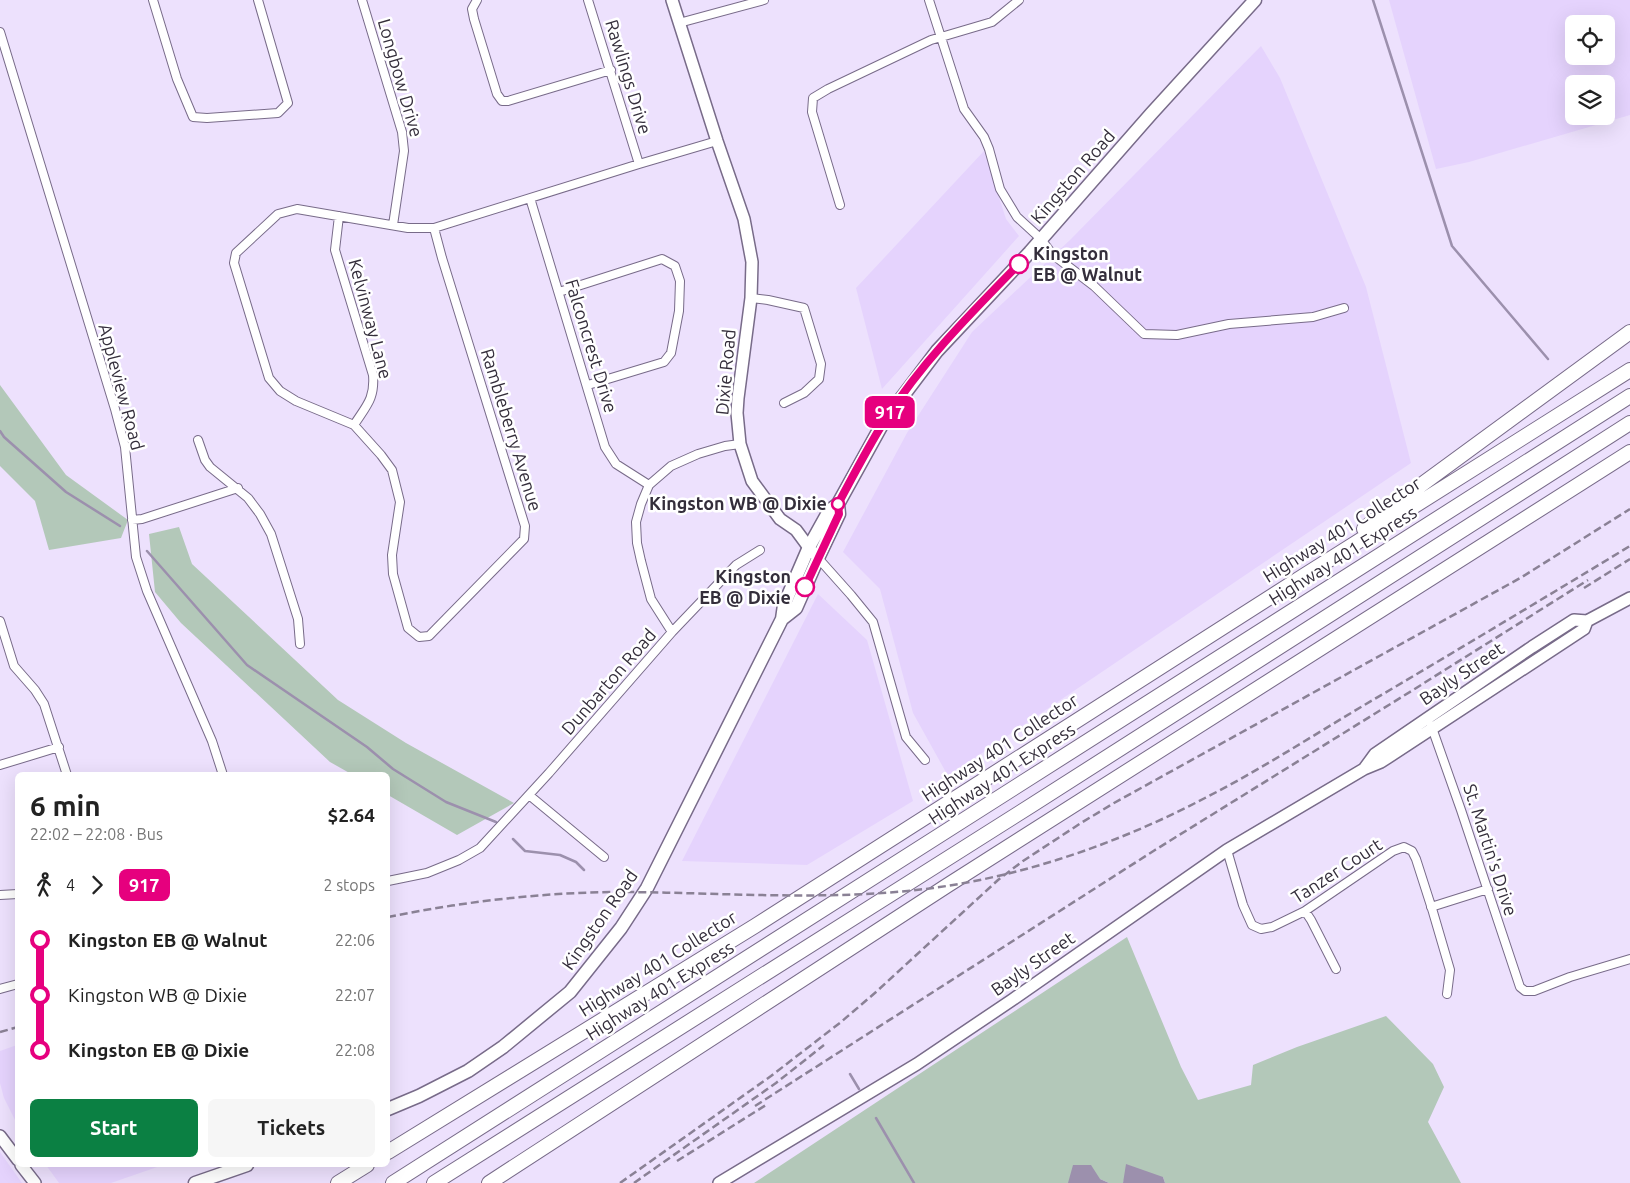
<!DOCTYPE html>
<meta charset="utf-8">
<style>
body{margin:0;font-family:Ubuntu,sans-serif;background:#f6f6f6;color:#222;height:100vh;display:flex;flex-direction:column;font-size:19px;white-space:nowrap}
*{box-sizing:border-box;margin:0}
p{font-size:16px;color:#767676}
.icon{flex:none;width:28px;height:28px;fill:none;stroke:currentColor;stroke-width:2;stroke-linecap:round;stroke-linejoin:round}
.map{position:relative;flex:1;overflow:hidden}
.panel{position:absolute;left:15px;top:772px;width:375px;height:395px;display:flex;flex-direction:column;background:#fff;border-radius:8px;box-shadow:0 5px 20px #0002}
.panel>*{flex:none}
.badge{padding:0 10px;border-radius:8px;font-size:18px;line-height:32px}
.controls{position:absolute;left:1565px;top:15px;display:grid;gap:10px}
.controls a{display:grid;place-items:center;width:50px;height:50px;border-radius:8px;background:#fff;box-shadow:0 5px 20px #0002;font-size:25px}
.map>.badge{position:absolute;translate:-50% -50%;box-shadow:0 0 0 2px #fff}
.legs{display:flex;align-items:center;gap:8px;height:55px;padding:0 15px;font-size:16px}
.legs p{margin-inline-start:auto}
.summary{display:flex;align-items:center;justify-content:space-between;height:85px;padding:0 15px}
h1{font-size:28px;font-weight:600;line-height:38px}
.cta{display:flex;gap:10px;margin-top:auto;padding:10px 15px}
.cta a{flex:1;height:58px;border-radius:8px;background:#0b8043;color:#fff;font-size:20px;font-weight:600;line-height:58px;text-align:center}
.cta a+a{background:#f6f6f6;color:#222}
ul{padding:0 15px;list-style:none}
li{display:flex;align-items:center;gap:18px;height:55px;font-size:19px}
li i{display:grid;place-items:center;width:8px;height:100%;margin:0 6px;background:currentColor}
li i::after{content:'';width:12px;height:12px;margin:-6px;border:4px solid;border-radius:50%;background:#fff}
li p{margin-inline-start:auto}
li:first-child i{background:linear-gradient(#0000 50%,currentColor 0)}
li:last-child i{background:linear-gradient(currentColor 50%,#0000 0)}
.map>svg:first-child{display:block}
.built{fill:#e5d3fd;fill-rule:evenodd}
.green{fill:#b3c8b9}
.water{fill:#9c90ad}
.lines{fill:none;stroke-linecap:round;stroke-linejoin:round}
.stream{stroke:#9c90ad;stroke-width:2.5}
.street-casing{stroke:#786b89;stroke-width:10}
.secondary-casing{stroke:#786b89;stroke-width:14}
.primary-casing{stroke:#786b89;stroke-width:15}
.highway-casing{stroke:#786b89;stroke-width:16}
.street{stroke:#fff;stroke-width:8}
.secondary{stroke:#fff;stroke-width:11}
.primary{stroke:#fff;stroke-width:12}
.highway{stroke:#fff;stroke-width:14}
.rail{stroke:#8a8195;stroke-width:2.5;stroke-dasharray:8 4;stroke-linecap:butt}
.line-1-casing{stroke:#fff;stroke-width:11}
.line-1{stroke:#e6007e;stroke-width:8}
.stop-1-dot{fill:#fff;stroke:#e6007e;stroke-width:2.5}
.labels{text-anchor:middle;stroke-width:5;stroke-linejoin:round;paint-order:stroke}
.street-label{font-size:18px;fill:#342e3b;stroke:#fff}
.stop-label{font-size:18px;font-weight:bold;fill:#342e3b;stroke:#fff;text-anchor:end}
</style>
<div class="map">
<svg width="1630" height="1183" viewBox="0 0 1630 1183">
<rect width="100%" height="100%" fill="#ede1fd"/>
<path class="built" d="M1389,0H1630V115L1469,162L1436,169ZM1574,24H1606V56H1574ZM1574,84H1606V116H1574Z
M1261,46L1280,78L1366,287L1411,463L948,776L913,713L880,589L843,552L907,433L972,332L1070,240Z
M984,151L1006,219L1019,236L882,389L856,288Z
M818,594L867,640L913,801L807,865L682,861Z
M17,1045H18L17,1124L4,1098L0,1083V1051Z
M0,1152L22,1183H0Z
M46,1165H163L111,1183H59Z"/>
<path class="green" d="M0,385L66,475L128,520L121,538L49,550L35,501L0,466Z
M179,527L192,564L338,700L406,743L514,803L457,835L388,795V775H353L330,762L181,623L155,592L149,534Z
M1127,937L1181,1067L1198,1100L1251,1085L1253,1065L1297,1047L1386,1016L1433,1064L1444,1087L1428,1122L1461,1183H1165L1163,1177L1124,1180L1123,1183H1109L1100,1179L1079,1183H754Z"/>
<path class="water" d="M1126,1164L1163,1177L1165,1183H1123Z
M1073,1165H1091L1100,1179L1109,1183H1068Z"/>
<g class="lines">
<path class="stream" d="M1373,0L1452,246L1548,359
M0,431L4,437L66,492L120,526
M147,551L247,665L367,747L393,769L446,802L496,822
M513,839L525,851L560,855L576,862L584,870
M850,1074L859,1089
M876,1118L914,1183"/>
<defs>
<path id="street" d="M153,0L177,79L193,117L207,118L278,113L288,103L258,0
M362,0L402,132L404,151L393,225
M477,0L472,9L474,19L497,94L502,101H508L611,70
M588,0L639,164
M929,0L964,109L984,137L989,149L1000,189L1017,217L1041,239L1052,254L1094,286L1144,334L1177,335L1229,324L1313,317L1344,308
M679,23L764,0
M0,32L115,409L125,447L136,557L147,591L212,741L223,775
M530,198L605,447L616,464L649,485
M840,205L812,112L813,98L828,89L931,40L992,22L1019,0
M339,216L335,250L373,375C375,399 366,406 354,425
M434,228L442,258L525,526L524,539L429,636L419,637L408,628L393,574L392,555L400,502L392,470L381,455L354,425L296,401L280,391L269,378L234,263L236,253L278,214L297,209L408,228H434L639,164L717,141
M559,292L662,259L675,266L680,281L679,311L671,353L664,362L588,385
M751,298L768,300L804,308L821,364L819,379L804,393L784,403
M198,440L205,460L210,467L248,498L260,514L271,534L298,619L300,644
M132,520L142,519L238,488
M818,558L851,595L873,622L906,737L925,760
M0,621L14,666L35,690L44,704L67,775
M672,632L651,599L641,561L637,543L636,522L641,504L649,485L671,466L698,454L725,446L740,444
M1431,725L1461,810L1520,987L1525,991H1534L1570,977L1630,959
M0,765L59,747
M529,795L604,857
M1227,850L1243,905L1252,925L1261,929L1272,927L1305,911L1393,851L1404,847L1412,851L1416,859L1433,912L1450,970L1447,994
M388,881L427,873L459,860L480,848L549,773L672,632L736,565L760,550
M0,895L18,894
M1431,907L1488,889
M1305,911L1311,920L1336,969
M0,989L18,984"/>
<path id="secondary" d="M672,0L717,141L744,219L752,262L751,298L738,398L737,413L740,444L752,481L780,519L796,530L813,553
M1364,769L1375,754L1532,647L1574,620L1587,621L1630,598
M0,1136L18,1160
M21,1165L35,1183
M719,1183L917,1064L1012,1000L1227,850L1364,769L1381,762L1584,629L1587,621"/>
<path id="primary" d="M782,619L796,608L818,558L839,514L838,504
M388,1109L419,1096L468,1071L503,1047L570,992L621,928L647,888L782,619L784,605L809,547L829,511L838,504L884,421L937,351L1030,252L1151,114L1255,0
M195,1183L247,1165"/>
<path id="highway" d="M1364,529L1387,510L1630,332
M388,1152L755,926L1305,575L1630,370
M338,1183L367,1165
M393,1183L1630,396
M434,1183L1032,805L1630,423
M489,1183L948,885L1630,452"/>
</defs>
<use href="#street" class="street-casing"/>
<use href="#secondary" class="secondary-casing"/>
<use href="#primary" class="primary-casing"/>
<use href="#highway" class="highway-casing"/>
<use href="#street" class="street"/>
<use href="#secondary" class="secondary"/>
<use href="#primary" class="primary"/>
<use href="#highway" class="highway"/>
<path class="rail" d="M1584,588L1630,559
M388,917C462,902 537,893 613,892C720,892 827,902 933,888C1028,875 1121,842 1205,798C1258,771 1309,738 1361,707C1451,654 1541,600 1630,546
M0,1032L18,1027
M755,1106L1155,850L1413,690L1588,580
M677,1161L766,1105
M620,1183L771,1076L841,1022L876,992L998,880L1023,861L1081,823L1114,803L1522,577L1630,509
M634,1183L776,1083L824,1045"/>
</g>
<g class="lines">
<defs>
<path id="line-1" d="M805,587L839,514L838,504C853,476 868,447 885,420C922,362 971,313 1019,264"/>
</defs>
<use href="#line-1" class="line-1-casing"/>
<use href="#line-1" class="line-1"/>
</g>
<g class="stop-1-dot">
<circle cx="1019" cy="264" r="9"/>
<circle cx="838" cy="504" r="6"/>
<circle cx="805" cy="587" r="9"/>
</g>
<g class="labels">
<g class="street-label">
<text transform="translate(628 77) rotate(73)" y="6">Rawlings Drive</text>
<text transform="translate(400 78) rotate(74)" y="6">Longbow Drive</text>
<text transform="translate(1073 177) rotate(-49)" y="6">Kingston Road</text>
<text transform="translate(370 319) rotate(75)" y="6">Kelvinway Lane</text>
<text transform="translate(591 346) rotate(73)" y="6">Falconcrest Drive</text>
<text transform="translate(726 372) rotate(-85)" y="6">Dixie Road</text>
<text transform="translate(121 387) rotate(75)" y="6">Appleview Road</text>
<text transform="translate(511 430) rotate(73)" y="6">Rambleberry Avenue</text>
<text transform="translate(1342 530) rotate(-32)" y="6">Highway 401 Collector</text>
<text transform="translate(1343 556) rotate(-32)" y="6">Highway 401 Express</text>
<text transform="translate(1462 674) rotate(-34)" y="6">Bayly Street</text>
<text transform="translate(609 682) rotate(-49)" y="6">Dunbarton Road</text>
<text transform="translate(1000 748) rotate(-33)" y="6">Highway 401 Collector</text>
<text transform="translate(1002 774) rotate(-33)" y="6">Highway 401 Express</text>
<text transform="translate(1490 850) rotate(72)" y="6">St. Martin's Drive</text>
<text transform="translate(1337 871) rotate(-33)" y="6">Tanzer Court</text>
<text transform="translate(600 920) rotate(-55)" y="6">Kingston Road</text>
<text transform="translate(658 964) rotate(-32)" y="6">Highway 401 Collector</text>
<text transform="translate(1033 964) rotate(-35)" y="6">Bayly Street</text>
<text transform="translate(660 991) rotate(-32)" y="6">Highway 401 Express</text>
</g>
<g class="stop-label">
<text x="1033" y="260" text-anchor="start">Kingston<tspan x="1033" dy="21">EB @ Walnut</tspan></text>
<text x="827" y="510">Kingston WB @ Dixie</text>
<text x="791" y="583">Kingston<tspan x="791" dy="21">EB @ Dixie</tspan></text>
</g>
</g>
</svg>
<div class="controls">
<a><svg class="icon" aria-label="locate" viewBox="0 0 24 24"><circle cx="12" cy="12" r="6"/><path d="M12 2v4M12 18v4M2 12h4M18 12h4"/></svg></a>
<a><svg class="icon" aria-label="layers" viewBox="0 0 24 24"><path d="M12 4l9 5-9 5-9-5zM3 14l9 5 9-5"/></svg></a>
</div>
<b class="badge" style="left:890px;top:412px;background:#e6007e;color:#fff">917</b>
<section class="panel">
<div class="summary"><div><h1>6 min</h1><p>22:02 – 22:08 · Bus</p></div><b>$2.64</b></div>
<div class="legs"><svg class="icon" aria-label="walk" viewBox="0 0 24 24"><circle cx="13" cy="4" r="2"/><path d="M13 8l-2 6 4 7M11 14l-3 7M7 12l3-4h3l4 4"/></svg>4<svg class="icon" aria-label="forward" viewBox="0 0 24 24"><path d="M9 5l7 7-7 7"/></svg><b class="badge" style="background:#e6007e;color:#fff">917</b><p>2 stops</p></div>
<ul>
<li><i style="color:#e6007e"></i><b>Kingston EB @ Walnut</b><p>22:06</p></li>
<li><i style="color:#e6007e"></i><span>Kingston WB @ Dixie</span><p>22:07</p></li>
<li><i style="color:#e6007e"></i><b>Kingston EB @ Dixie</b><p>22:08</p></li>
</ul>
<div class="cta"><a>Start</a><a>Tickets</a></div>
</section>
</div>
